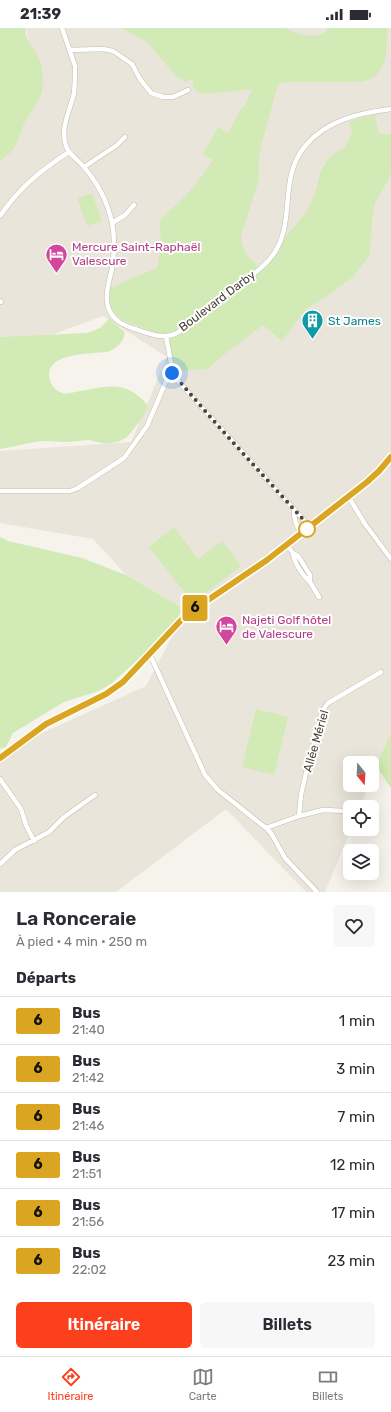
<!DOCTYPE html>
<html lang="fr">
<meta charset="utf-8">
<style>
body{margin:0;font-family:Rubik,sans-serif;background:#f7f7f7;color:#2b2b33;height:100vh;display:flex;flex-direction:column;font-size:15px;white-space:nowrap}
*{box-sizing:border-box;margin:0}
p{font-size:13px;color:#7c7c81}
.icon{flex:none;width:22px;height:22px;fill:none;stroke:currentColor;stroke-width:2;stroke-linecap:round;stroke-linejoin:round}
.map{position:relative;height:864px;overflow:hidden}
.drawer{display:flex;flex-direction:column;background:#fff;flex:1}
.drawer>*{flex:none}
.badge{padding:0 8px;border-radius:3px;font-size:14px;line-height:26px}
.needle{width:26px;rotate:162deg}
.tools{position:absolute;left:343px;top:728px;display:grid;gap:8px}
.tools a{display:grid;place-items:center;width:36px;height:36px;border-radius:6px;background:#fff;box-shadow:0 4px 16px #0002;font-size:20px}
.you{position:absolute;width:20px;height:20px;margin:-10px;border:3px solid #fff;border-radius:50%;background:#1a73e8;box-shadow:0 0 0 6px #1a73e833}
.map>.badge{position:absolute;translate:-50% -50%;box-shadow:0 0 0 2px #fff}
h2{padding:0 16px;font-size:15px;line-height:36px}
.round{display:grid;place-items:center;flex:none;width:42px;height:42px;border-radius:6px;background:#f7f7f7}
.summary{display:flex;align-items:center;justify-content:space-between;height:68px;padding:0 16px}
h1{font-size:19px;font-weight:600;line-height:30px}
.button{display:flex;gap:8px;margin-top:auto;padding:8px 16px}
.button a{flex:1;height:46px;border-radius:6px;background:#fc3f1d;color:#fff;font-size:16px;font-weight:600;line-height:46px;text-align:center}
.button a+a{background:#f7f7f7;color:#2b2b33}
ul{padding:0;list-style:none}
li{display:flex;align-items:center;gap:12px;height:48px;padding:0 16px;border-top:1px solid #e1e1e2}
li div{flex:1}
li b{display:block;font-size:15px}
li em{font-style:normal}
li .badge{min-width:44px;font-weight:700;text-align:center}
.status{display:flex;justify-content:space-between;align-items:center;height:28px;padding:0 20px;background:#fff;direction:ltr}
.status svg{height:11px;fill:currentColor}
.tabs{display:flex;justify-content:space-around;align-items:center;height:56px;border-top:1px solid #e1e1e2;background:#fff;font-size:11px;color:#7c7c81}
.tabs a{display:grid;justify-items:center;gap:2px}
.tabs .current{color:#fc3f1d}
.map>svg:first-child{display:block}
.residential{fill:#eae5da}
.green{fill:#d2eab5}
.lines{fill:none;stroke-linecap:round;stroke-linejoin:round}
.street-casing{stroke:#c2bbae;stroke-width:5.5}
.secondary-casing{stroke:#d6c79b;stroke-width:7}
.street{stroke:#fff;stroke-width:4.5}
.secondary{stroke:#fff3cd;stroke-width:6}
.line-casing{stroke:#fff;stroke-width:9}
.line{stroke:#daa520;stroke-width:6}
.walk{stroke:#4b4439;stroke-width:4;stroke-dasharray:0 7.2}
.stop-dot{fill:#fff;stroke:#daa520;stroke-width:2}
.labels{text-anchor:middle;stroke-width:4;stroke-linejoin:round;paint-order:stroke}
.hotel-label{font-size:12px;fill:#b23c85;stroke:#fff;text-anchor:start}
.street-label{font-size:12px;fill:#4b4439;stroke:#fff}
.culture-label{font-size:12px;fill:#0d838f;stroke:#fff;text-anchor:start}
</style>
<div class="status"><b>21:39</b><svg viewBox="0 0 49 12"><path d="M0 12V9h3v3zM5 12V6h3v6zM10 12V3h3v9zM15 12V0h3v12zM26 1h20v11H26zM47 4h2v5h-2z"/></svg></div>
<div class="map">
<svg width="391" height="864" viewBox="0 0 391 864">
<rect width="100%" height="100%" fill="#f6f3ec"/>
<path class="residential" d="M26,0H391V704L372,749V735H350V757H369L360,779H350L351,801L325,864H306L226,781L116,864H0V724L146,658L186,582L126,547L93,511L0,495V423L131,414L167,329L103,288L43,310L0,311V123L38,66Z"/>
<path class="green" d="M0,0H26C23,10 35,21 39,30C43,40 45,56 41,66C39,75 27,88 23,98C19,106 19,114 13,121C10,126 4,129 0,133Z
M121,0H285C294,6 322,14 328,0H388C386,23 389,48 361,54H287L281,55L277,59L262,115L259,130V151L241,208C241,224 252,232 262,243L279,224L285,210L307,183L315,166L321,142L331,128L345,119L352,106L349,93L375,87L379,106H391V146L375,175L372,192L370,224L368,229L353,249L324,270L307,280L282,313L263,297L222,328L208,341L174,343L172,340L173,335L171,317L162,305C154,306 149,302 141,299C118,290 107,288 110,260L157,240L161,220L160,192C168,183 178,176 186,167C196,157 205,144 213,132L203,126L218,99L228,105L240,83L246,76L252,61L205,66L196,63L192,56L194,54L189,51L186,55L175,47L147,14Z
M92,165L102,193L87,198L77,170Z
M109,291L125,304C123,315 118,320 107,324C91,326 42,324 50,352C51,357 56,363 62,365C68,367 74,364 80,363C109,358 125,352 147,376V381L141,392L127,409L120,413L107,416L88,412L69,414L40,413L0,421V309L87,305L100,300Z
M174,499L198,531L222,513L241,538L193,575L149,519Z
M0,509L8,513L82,530L126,547L186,582L189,585L112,655L99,663L64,674L13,705L6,719L0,721Z
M256,681L288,689L274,747L242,739Z
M391,704V760L376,738Z"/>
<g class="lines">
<defs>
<path id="street" d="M62,0L75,38C75,48 75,56 74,65C70,83 60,99 66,118C69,127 77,131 83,138C97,154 108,175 112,195C115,208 114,222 113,235C111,249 104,265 108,279C112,291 121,296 132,300C142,303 155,309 165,308C168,308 172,307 175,306C193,296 210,280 226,267C240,256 256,246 268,233C300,198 275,153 306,117C327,92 360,85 391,81
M70,22L103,21L113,23L132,36L140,51L151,65L163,69H173L188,62
M84,139L117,117L125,109
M0,188C19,160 41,142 69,124
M112,195L125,187L134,177
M0,273L1,274
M170,344L310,499
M0,463H70L78,460L124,430L147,398L170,344L171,335L166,308
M348,468L365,496L391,531
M294,482C294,492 296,498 302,506
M287,517L293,525L298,528L310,547V554L319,569
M293,525C294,535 303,548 310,554
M149,626L152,631L205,747L218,762L266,800L271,805L285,830L317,864
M0,751L21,781L26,797L34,813
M299,788L301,767L308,736L318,704L322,683L328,675L381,644
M266,800L299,788L323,782L345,783
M0,836L15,822L49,804L64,789L95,767"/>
<path id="secondary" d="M0,730L46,696L106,666L123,654L186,587L267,532L367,454L379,443L391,429"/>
</defs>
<use href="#street" class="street-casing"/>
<use href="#secondary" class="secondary-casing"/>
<use href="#street" class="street"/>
<use href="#secondary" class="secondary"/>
</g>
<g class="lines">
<defs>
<path id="line" d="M0,730L46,696L106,666L123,654L186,587L267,532L367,454L379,443L391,429"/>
</defs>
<use href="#line" class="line-casing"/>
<use href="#line" class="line"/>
<path class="walk" d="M172,345L220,400L310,499L307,501"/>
</g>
<defs>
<symbol id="hotel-pin" viewBox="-11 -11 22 30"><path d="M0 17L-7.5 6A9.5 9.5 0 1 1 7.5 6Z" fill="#d1479c" stroke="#fff"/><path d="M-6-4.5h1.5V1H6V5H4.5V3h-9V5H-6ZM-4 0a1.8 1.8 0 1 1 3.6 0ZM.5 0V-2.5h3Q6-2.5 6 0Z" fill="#fff"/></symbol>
<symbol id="building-pin" viewBox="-11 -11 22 30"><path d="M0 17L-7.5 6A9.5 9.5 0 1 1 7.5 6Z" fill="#0f9aa8" stroke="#fff"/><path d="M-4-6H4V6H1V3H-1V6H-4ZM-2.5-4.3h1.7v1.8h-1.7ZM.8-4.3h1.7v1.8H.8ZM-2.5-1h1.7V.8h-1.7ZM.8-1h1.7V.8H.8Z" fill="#fff"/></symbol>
</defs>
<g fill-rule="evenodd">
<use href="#hotel-pin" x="44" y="214" width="25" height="34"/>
<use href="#building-pin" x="300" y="280" width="25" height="34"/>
<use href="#hotel-pin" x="214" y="586" width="25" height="34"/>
</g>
<circle class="stop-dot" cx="307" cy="501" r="8"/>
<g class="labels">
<g class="hotel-label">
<text x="72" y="223">Mercure Saint-Raphaël<tspan x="72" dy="14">Valescure</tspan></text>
<text x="242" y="596">Najeti Golf hôtel<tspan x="242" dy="14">de Valescure</tspan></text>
</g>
<g class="street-label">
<text transform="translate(217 273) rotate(-37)" y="4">Boulevard Darby</text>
<text transform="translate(316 713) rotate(-74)" y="4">Allée Mériel</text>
</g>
<g class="culture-label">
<text x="328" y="297">St James</text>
</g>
</g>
</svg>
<div class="tools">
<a><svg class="needle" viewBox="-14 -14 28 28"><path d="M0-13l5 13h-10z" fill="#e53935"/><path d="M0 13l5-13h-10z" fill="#7c7c81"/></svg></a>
<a><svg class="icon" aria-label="locate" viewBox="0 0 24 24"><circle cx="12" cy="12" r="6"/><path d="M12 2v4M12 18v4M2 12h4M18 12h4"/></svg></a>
<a><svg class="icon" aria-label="layers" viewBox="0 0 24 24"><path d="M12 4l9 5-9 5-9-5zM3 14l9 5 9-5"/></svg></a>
</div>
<div class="you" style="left:172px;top:345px"></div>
<b class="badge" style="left:195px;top:580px;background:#daa520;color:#111">6</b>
</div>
<section class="drawer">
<div class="summary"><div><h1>La Ronceraie</h1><p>À pied · 4 min · 250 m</p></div><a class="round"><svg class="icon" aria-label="heart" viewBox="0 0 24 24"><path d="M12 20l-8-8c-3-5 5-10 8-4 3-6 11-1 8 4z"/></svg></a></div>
<h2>Départs</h2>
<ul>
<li><span class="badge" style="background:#daa520;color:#111">6</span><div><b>Bus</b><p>21:40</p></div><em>1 min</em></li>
<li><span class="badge" style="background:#daa520;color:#111">6</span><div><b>Bus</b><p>21:42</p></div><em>3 min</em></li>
<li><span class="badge" style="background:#daa520;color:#111">6</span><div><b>Bus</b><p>21:46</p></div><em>7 min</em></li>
<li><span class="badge" style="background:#daa520;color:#111">6</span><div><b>Bus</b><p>21:51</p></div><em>12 min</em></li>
<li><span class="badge" style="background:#daa520;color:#111">6</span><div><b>Bus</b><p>21:56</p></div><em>17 min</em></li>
<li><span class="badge" style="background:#daa520;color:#111">6</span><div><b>Bus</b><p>22:02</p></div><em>23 min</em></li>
</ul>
<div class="button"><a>Itinéraire</a><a>Billets</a></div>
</section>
<nav class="tabs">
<a class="current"><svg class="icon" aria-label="directions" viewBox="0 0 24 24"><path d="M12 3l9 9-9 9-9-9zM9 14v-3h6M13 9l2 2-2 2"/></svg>Itinéraire</a>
<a><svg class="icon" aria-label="map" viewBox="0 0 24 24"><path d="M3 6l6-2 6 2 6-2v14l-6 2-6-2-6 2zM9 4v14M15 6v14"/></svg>Carte</a>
<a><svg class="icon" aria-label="tickets" viewBox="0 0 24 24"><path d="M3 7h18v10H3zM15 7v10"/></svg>Billets</a>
</nav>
